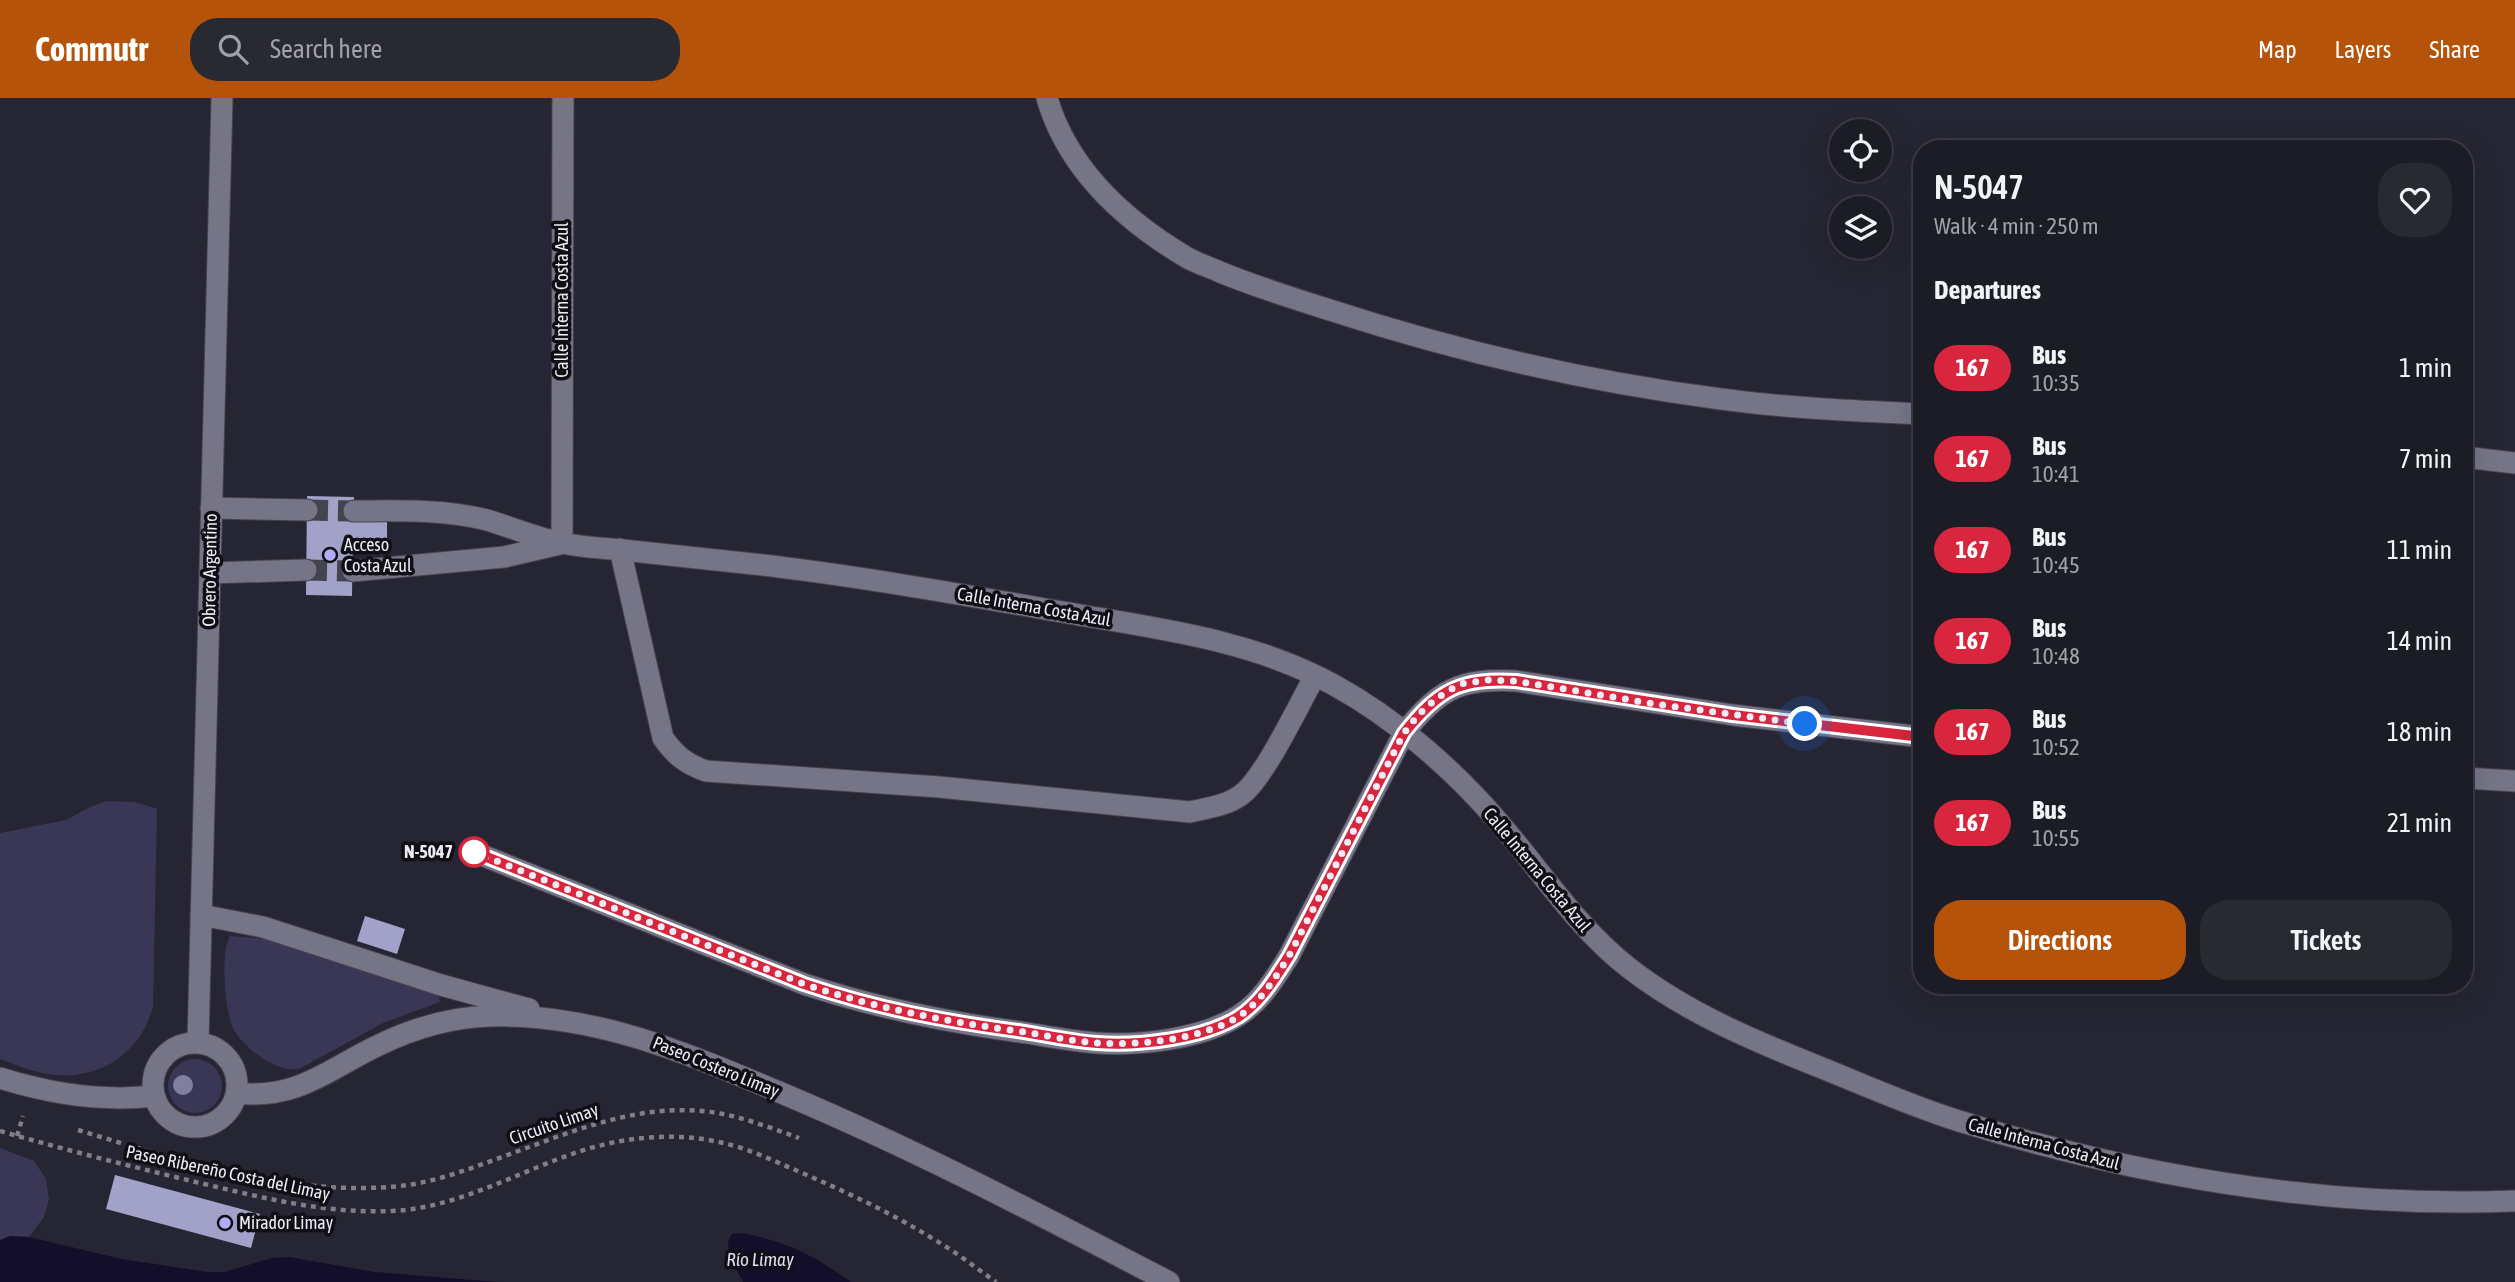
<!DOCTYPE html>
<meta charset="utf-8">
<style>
body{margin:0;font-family:"Asap Condensed",sans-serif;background:#292932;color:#f1f3f6;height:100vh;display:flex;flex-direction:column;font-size:26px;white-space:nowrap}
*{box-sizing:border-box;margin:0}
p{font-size:23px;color:#a0a1a7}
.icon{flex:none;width:38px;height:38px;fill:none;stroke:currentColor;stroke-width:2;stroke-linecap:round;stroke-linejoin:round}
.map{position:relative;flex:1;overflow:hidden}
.details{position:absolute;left:1913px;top:42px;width:560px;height:854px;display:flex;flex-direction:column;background:#1c1c26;border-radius:28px;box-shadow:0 7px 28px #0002,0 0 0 2px #3a3a43}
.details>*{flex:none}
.badge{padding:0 14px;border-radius:23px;font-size:24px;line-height:46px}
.tools{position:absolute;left:1829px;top:21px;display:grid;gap:14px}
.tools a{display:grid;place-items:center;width:63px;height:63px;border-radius:50%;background:#1c1c26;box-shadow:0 7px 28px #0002,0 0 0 2px #3a3a43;font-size:35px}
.you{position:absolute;width:35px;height:35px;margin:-18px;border:5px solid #fff;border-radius:50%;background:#1a73e8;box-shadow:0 0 0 10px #1a73e833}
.map>.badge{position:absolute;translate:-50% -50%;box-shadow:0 0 0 4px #fff}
h2{padding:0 21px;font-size:26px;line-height:63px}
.round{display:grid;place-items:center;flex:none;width:74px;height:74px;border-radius:28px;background:#292932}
.headline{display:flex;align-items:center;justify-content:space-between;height:119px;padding:0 21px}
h1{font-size:33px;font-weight:600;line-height:52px}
.primary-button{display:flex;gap:14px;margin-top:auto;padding:14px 21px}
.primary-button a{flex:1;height:80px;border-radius:28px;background:#b45309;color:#fff;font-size:28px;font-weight:600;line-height:80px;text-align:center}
.primary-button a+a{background:#292932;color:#f1f3f6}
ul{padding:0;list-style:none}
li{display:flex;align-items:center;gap:21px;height:91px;padding:0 21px}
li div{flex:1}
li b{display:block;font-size:26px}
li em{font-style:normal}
li .badge{min-width:77px;font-weight:700;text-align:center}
header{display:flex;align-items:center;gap:42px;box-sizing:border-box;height:98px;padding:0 35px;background:#b45309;color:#fff}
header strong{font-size:33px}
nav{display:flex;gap:38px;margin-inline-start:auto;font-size:24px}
.search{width:490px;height:63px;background:#292932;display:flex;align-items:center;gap:18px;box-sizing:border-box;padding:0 24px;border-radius:28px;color:#a0a1a7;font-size:26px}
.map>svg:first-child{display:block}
.green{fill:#3a3756}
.water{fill:#130f2b}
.building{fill:#a2a1c7}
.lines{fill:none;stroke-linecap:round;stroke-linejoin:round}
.street-tunnel{stroke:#444350;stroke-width:21;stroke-dasharray:21 10;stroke-linecap:butt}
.street-casing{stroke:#444350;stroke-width:23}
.secondary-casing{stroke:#444350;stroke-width:23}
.path{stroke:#7f7e8a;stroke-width:4.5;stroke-dasharray:5 5;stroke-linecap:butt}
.street{stroke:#767587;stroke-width:21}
.secondary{stroke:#767587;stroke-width:21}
.tree{fill:#817fa0}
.line-casing{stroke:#fff;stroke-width:16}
.line{stroke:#d7263d;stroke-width:10}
.walk{stroke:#ececf6;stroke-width:7;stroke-dasharray:0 12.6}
.poi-dot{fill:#b2adf9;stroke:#0f0f15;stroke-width:2.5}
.stop-dot{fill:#fff;stroke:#d7263d;stroke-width:3.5}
.labels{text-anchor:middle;stroke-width:7;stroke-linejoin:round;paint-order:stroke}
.street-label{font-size:18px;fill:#ececf6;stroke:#0f0f15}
.poi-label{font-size:18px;fill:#ececf6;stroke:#0f0f15;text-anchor:start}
.stop-label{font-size:18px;font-weight:bold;fill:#ececf6;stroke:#0f0f15;text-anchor:end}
.water-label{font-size:19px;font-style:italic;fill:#deddf6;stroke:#0f0f15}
</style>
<header>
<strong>Commutr</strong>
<div class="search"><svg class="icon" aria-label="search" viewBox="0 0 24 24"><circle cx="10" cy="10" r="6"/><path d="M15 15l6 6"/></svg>Search here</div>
<nav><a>Map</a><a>Layers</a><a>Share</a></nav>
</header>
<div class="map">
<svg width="2515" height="1184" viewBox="0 0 2515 1184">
<rect width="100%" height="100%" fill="#262533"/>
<path class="green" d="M107,703L135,704L157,711L153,909C140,957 97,984 48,976C31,973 16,967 0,961V735L66,722L90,709Z
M230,838L264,841L438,897L440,904L383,925L299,971C277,975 243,950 233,930C225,914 220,854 230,838Z
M168 988a27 27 0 1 1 54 0a27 27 0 1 1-54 0Z
M0,1050L34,1063L46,1081L49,1101L44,1119L29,1139L11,1138L0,1142Z"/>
<path class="water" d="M742,1135C788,1144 813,1157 851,1184H743C736,1170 721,1150 732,1136Z
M10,1138L29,1139L122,1161L207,1174H225L272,1160L289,1159L375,1174L497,1184H0V1142Z"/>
<path class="building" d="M307,398L354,399V423L387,424V441L353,440L352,498L306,497Z
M365,818L405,831L397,856L357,843Z
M115,1077L260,1116L251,1150L106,1111Z"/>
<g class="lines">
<path class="street-tunnel" d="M307,412L354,413
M306,472L353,473"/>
<defs>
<path id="street" d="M1047,0C1068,72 1124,122 1186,159C1196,165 1209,169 1220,174C1256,189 1292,200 1330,212C1456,253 1589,284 1721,301C1788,310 1855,313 1922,316
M2464,359L2515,365
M211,410L307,412
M354,413C398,413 441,411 483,421C509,428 535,440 562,445C584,450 609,450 632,453C679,458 725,463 772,468C877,481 981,500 1086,518C1170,532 1258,545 1334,587C1394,620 1451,669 1496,721C1540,771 1576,829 1629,870C1688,916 1759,945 1827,972C1871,990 1914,1009 1959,1023C2139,1079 2326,1110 2515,1103
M562,445L563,0
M620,451L663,640C675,657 686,666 706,673L939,689L1190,714C1207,710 1226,708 1241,697C1264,681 1299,606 1315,578
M353,473L504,459L560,446
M210,475L306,472
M2464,680L2515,683
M474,754L804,886C873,909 941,923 1013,933C1041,937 1069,943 1097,945C1139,948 1202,941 1238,918C1261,904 1275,880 1289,858L1404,635C1439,591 1460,580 1516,583L1733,617L1922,639"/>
<path id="secondary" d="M201,817L263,829L441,887L529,911
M198,944L222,0
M153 987a42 42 0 1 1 84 0a42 42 0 1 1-84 0Z
M0,980C51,996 101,1004 154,998
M237,995C298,1002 328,971 379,947C414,930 452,919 491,918C594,915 686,955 779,994C913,1050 1040,1117 1169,1184"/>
</defs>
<use href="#street" class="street-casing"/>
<use href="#secondary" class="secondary-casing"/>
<path class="path" d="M78,1032C180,1063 292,1099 400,1088C436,1084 469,1071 502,1059C574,1033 645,1001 723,1016C748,1021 774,1031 799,1040
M0,1033C66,1052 133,1069 200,1085C264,1100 326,1116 392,1113C458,1110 517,1074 578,1054C622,1039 673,1034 719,1044C744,1049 770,1061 793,1071C842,1092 890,1114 935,1142C956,1154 976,1170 996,1184
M17,1038L23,1018"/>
<use href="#street" class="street"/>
<use href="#secondary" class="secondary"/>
</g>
<circle class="tree" cx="183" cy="987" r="10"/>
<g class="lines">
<defs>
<path id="line" d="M474,754L804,886C875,910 943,923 1018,933C1044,937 1071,943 1097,945C1139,948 1202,941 1238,919C1261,904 1275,880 1289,858L1404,635C1439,591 1460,580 1516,583L1733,617L1922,639"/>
</defs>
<use href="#line" class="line-casing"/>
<use href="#line" class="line"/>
<path class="walk" d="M474,754L804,886C875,910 943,923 1018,933C1044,937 1071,943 1097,945C1139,948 1202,941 1238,919C1261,904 1275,880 1289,858L1404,635L1418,617L1437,600L1460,586L1488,582L1516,583L1655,606L1805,626"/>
</g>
<g class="poi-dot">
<circle cx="330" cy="457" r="7"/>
<circle cx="225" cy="1125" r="7"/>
</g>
<circle class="stop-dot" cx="474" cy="754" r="14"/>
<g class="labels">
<g class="street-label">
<text transform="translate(562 202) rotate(-90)" y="6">Calle Interna Costa Azul</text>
<text transform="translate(210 472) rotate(-89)" y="6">Obrero Argentino</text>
<text transform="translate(1034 509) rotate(10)" y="6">Calle Interna Costa Azul</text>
<text transform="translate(1537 772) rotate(50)" y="6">Calle Interna Costa Azul</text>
<text transform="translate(716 969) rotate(22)" y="6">Paseo Costero Limay</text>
<text transform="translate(554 1026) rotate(-19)" y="6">Circuito Limay</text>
<text transform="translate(2044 1046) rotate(15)" y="6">Calle Interna Costa Azul</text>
<text transform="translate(228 1075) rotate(12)" y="6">Paseo Ribereño Costa del Limay</text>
</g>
<g class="poi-label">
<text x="344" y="453">Acceso<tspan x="344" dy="21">Costa Azul</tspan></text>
<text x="239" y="1131">Mirador Limay</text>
</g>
<g class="stop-label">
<text x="453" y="760">N-5047</text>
</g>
<g class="water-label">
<text x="760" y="1168">Río Limay</text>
</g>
</g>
</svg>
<div class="tools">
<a><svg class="icon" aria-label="locate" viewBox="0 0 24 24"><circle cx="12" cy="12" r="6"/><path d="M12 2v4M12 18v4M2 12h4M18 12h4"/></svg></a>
<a><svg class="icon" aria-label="layers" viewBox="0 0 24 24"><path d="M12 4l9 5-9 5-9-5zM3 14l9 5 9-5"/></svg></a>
</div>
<div class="you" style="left:1805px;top:626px"></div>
<section class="details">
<div class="headline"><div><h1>N-5047</h1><p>Walk · 4 min · 250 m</p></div><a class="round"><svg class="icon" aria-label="heart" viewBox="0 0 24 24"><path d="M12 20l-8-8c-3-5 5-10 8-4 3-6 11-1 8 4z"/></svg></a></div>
<h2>Departures</h2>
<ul>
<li><span class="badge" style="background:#d7263d;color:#fff">167</span><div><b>Bus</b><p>10:35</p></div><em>1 min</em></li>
<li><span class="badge" style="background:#d7263d;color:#fff">167</span><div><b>Bus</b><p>10:41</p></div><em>7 min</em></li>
<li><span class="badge" style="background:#d7263d;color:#fff">167</span><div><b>Bus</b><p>10:45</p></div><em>11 min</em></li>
<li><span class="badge" style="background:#d7263d;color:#fff">167</span><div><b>Bus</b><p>10:48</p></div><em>14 min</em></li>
<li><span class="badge" style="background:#d7263d;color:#fff">167</span><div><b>Bus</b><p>10:52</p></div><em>18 min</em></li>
<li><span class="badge" style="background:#d7263d;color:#fff">167</span><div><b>Bus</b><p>10:55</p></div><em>21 min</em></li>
</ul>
<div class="primary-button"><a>Directions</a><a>Tickets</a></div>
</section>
</div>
